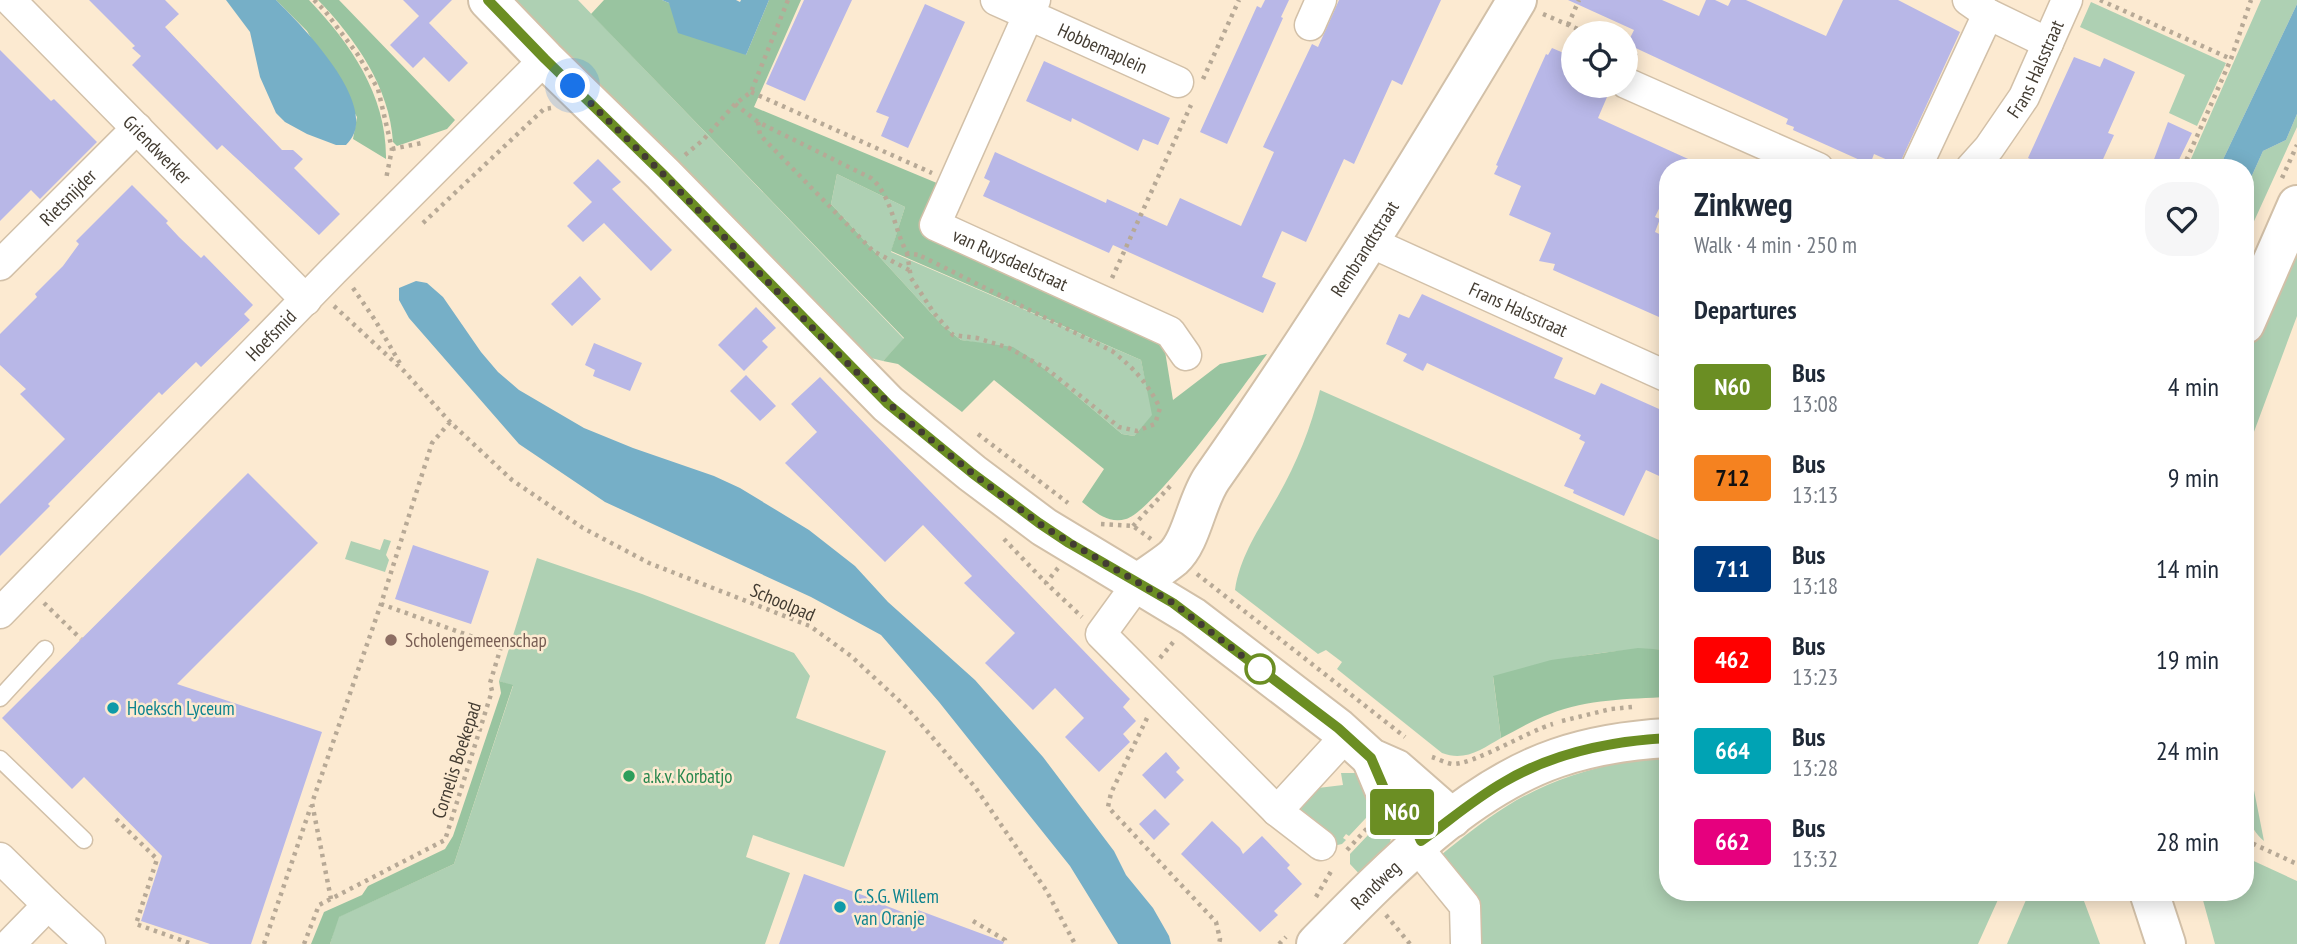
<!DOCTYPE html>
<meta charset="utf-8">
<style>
body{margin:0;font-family:"PT Sans Narrow",sans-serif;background:#f6f6f7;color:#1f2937;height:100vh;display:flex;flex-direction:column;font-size:26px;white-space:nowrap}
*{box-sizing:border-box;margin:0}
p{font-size:23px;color:#747a83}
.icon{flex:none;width:38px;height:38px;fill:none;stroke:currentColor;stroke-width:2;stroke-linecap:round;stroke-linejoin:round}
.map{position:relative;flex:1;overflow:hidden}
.details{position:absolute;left:1659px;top:159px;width:595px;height:742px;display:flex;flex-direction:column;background:#fff;border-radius:28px;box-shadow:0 4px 18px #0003}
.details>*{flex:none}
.badge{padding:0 14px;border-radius:5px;font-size:24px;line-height:46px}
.fabs{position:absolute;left:1561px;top:21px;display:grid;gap:14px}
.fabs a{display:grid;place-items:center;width:77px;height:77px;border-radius:50%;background:#fff;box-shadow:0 4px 18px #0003;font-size:35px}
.you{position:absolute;width:35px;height:35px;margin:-18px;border:5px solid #fff;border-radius:50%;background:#1a73e8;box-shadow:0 0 0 10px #1a73e833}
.map>.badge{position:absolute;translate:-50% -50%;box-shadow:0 0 0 4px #fff}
h2{padding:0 35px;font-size:26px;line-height:63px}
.round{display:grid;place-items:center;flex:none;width:74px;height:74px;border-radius:28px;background:#f6f6f7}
.overview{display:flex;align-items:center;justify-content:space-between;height:119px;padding:0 35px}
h1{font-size:33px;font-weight:800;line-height:52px}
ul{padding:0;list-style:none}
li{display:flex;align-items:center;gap:21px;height:91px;padding:0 35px}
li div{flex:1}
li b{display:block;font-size:26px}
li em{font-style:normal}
li .badge{min-width:77px;font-weight:700;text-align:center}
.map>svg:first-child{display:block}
.green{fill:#aed0b3}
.forest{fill:#99c4a0;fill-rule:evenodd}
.water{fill:#76afc7}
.building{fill:#b8b7e7}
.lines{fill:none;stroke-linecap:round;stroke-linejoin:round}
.lane-casing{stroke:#d2c0a8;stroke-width:19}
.street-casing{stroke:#d2c0a8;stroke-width:33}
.secondary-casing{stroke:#d2c0a8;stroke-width:42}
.primary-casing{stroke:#d2c0a8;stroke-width:42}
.path{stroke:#b7a996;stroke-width:4.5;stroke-dasharray:3.5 5;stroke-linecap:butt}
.lane{stroke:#fff;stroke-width:16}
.street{stroke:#fff;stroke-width:30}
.secondary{stroke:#fff;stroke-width:38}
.primary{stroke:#fff;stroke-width:38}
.line-casing{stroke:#fff;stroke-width:16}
.line{stroke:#6b8e23;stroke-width:10}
.walk{stroke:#433c32;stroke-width:7;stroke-dasharray:0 12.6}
.education-dot{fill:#8d6e63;stroke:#fcead1;stroke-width:2.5}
.stop-dot{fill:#fff;stroke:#6b8e23;stroke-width:3.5}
.culture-dot{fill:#0f9aa8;stroke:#fcead1;stroke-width:2.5}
.leisure-dot{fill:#2e9e5b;stroke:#fcead1;stroke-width:2.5}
.labels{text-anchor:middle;stroke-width:5;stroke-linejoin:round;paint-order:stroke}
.street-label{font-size:19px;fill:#433c32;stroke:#fcead1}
.education-label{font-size:19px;fill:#785e54;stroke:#fcead1;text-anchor:start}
.culture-label{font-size:19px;fill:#0d838f;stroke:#fcead1;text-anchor:start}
.leisure-label{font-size:19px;fill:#27864d;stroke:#fcead1;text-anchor:start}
</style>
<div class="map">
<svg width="2297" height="944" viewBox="0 0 2297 944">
<rect width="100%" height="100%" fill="#fcead1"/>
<path class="green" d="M512,0H578L904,339L883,361L859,355Z
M2261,0H2297V4L2219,168H2187Z
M2091,2L2226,63L2197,126L2169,113L2185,75L2080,27Z
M2297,114V127L2245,241V191L2263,151L2286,140Z
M837,174L905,207L891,252L1141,360L1153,415L1134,436L1122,434L1035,361L984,344L961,340L942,325L831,204Z
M2297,237V316L2245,456V363L2269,298Z
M1320,390L1668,544V650C1608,647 1551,661 1493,677L1501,738C1482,749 1465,762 1442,753L1337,669L1342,662L1326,650L1318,654L1235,590C1240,555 1261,526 1278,496C1297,462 1311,428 1320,390Z
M384,539L391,541L386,555L389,560L385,572L345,559L351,541L380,550Z
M537,558L642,594L794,653L810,676L796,718L886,751L844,867L753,835L746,857L790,873L765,944H330L338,917L454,864L513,686L499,681Z
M1668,757V892L2001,893L1978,944H1482L1479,930L1441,855C1462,838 1484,820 1507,806C1551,778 1615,759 1668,757Z
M2245,767L2251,775L2264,841C2242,822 2245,794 2245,767Z
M1341,773H1356L1382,801L1349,836L1346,834L1343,838L1346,840L1342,844L1333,846L1293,805L1318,788L1343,785Z
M1389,813C1397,846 1385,856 1364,879L1350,864V854Z
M2245,857L2297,881V944H2215L2201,893L2245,892Z
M2029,893H2081L2100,944H2007Z"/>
<path class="forest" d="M276,0H309C351,44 387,96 386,159L353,139L357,117L307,31Z
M318,0H339L455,120L447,129L397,146L393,142C390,88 355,38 318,0Z
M604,0H662L669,3L746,55L769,0H801L754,107L944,186L922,235L1164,345L1173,400L1220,364L1267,354C1245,384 1155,510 1126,519C1108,524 1095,512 1082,502L1104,469L994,380L962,412L898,364L883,361L904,338L591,14ZM837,174L905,207L891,251L1141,360L1152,415L1134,436L1122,434L1035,361L1013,347L961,340L942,325L831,204Z
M1638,648L1668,650V697C1628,699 1588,699 1550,714C1533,720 1517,730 1501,738L1493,676L1551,660Z
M499,681L513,685L454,864L339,917L330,944H311L324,912L362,895L368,886L445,849L453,836L501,693Z"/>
<path class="water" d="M226,0H276C302,26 385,109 346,145H336L307,134L285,122L276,113L260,77L250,32Z
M662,0H736L740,2L741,0H769L746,55L678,33L669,3Z
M2297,4V114L2286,140L2263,151L2245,191V168H2219Z
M416,281L427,283L443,297L481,352L498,372L519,390L584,428L633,448L714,476L740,488L809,530L855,566L888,602L975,680L1043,757L1114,851L1126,875L1153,908L1169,936L1171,944H1118L1070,866L939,702L881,635L811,597L605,502L519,444L409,318L399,300V288Z"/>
<path class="building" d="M89,0H165L179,14L165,27L282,150H293L303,159L294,168L340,214L319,235L222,145L217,150L132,65L141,56L132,48L135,46Z
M403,0H452L429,23L468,63L449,82L424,57L413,68L390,45L419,16Z
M804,0H852L805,101L766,84Z
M1265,0H1289L1281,17L1283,18L1227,144L1200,132L1257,6L1261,8Z
M1339,0H1441L1402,85L1392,80L1354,164L1344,159L1306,242L1282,231L1262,277L1276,283L1263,313L1113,245L1109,253L983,196L990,181L984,178L995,152L1106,203L1107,199L1167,226L1180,198L1241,226L1274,152L1263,147L1312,44L1318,47Z
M1568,0H1662L1699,16L1706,0H1715L1728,6L1731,0H1746L1826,36L1843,0H1898L1960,32L1899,165L1874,154L1871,162L1863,159L1862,161L1793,130L1794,127L1786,124L1788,119L1627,44L1634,30Z
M925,4L965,22L908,148L881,136L889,117L876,112Z
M1552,48L1573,57V86H1609L1610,90L1598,118L1708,168H1668V190L1655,217L1660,219L1655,232L1668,238V321L1553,270L1555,264L1539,261L1551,233L1509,215L1521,186L1494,174L1498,166L1496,165L1546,54L1548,55Z
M0,50L51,101L54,99L97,142L40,199L31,190L0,221Z
M2074,57L2100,67L2104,58L2135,72L2108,133L2114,135L2099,168H2050L2028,158Z
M1044,61L1170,118L1158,145L1143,139L1138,151L1072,118L1071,122L1026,101Z
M2168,122L2192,133L2175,168H2165L2153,162Z
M598,159L621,182L612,189L672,250L651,271L604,223L583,242L567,226L592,202L573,183Z
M132,185L168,221L166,223L179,237L201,258L204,255L253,305L244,314L250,320L201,367L196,362L162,395L159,392L48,504L50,506L0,556V504L65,439L20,394L26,389L0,365V334L37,297L35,294L63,266L79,244L76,241Z
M580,276L601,299L572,326L551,304Z
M1422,294L1563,358L1554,378L1595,395L1601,383L1668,413V480L1646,470L1624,516L1573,493L1574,490L1564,486L1585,442L1579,439L1581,435L1427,363L1423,371L1403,361L1407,354L1386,344L1399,314L1409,318Z
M756,307L776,328L762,341L768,347L744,371L718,345Z
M594,343L642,363L630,391L593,376L595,370L585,365Z
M746,375L776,406L760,421L730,391Z
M820,377L1130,699L1123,707L1136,721L1123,734L1130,742L1099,772L1065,737L1084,718L1055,688L1033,710L985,663L1015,633L964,583L972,576L923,525L885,562L785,463L817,432L791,404Z
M248,473L318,543L177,684L322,732L251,944H210L141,921L162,856L84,777L72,789L2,718Z
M413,545L489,571L471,624L395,599Z
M1166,752L1180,768L1176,772L1184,780L1165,799L1142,775Z
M1155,809L1170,824L1154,840L1139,824Z
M1212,821L1240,848L1243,854L1262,836L1290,865L1287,868L1302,884L1274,911L1278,915L1260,932L1181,854Z
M804,874L879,901V903L915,917L918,910L1004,942L1003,944H779Z"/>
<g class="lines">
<defs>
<path id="lane" d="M0,698L45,649
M0,759L84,840"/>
<g id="street">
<path id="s1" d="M10,0L306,300"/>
<path id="s2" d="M996,0L1178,82"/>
<path id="s3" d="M1035,0L935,225L1170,332L1186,355"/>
<path d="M1968,0L1988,14L2048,43"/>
<path d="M1310,25L1321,0"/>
<path d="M1626,83L1818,168"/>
<path d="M1916,168L1988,14"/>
<path id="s4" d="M1971,168L1989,148L2024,97L2067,0"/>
<path id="s5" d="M1370,242L1668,377"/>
<path id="s6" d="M0,265L137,128"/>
<path d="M1138,583L1101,634L1277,811L1321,845"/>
<path id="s7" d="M0,613L333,271L545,59"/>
<path d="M1277,811L1346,736"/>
<path d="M1421,841L1425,857L1465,906L1466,944"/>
<path d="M0,858L48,905L10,944"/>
<path d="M48,905L90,944"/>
</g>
<g id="secondary">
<path d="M488,0L545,59L663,174L888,404L972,473L1044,527L1193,617L1338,728L1371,758L1396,769L1452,818"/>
<path id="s8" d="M1138,583C1149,575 1162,567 1173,558C1192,541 1196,501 1212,478C1321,323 1420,162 1517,0"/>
<path d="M1371,758L1386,794L1415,828L1421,841"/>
<path id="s9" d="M1316,944C1384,875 1464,790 1557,758C1592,746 1631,740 1668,738"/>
</g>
<path id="primary" d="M2245,324L2297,205
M2149,892L2166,944"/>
</defs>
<use href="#lane" class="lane-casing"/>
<use href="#street" class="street-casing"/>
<use href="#secondary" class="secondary-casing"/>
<use href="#primary" class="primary-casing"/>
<path class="path" d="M314,0L325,11L358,55L378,89L392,149L386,179
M2100,0L2231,59
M1543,14L1587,33
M1568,25L1579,0
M1626,51L1637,56L1635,61
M1203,79L1239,0
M751,92L932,173
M735,104L758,122L871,178C892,196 894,229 907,253L919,255L920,253
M758,122L760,135L873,251L909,270
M392,149L422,143
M685,155L703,140L735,104L751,92L788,0
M2183,168L2231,59L2251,0
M2282,178L2297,145
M423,223L544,109L551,108
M907,253L911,278L934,313L953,335L977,338L1009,348L1047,369L1119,427L1137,431L1155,424L1160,408C1148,384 1134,368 1112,351L919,255
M1112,278L1191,105
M353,288L375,320L402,367
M334,306L404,371L450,422L512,480L583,528L649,563L810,626L851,656L908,709L975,787L1046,890L1075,944
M978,434L1068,503
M1101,524L1133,526L1151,539
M1133,526L1173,483
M1004,539L1046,583
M1058,568L1046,583L1082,617
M1197,574L1405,737
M44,603L81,639
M1160,658L1175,640
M1147,718L1111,793L1108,807L1216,922L1220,939L1219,944
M1562,721L1611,709L1632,707
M1432,757C1438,759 1446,763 1452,764C1473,765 1528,731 1553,724
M116,819L157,859L136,924L192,944
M2245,840L2297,864
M1347,850L1372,823
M1316,897L1333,868
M331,899L312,803L381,604L432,443L450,422
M1386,915L1410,944
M973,921L1005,940V944
M264,944L311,806
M304,944L319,905L445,840L492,691L490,683L501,647L381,604
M1279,944L1286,937"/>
<use href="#lane" class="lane"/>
<use href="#street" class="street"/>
<use href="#secondary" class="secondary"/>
<use href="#primary" class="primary"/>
</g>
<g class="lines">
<defs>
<path id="line" d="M488,0L545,59L663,174L888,404L972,473L1039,523L1069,543L1173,603L1338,728L1371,758L1386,793L1415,828L1421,841C1449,821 1474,799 1504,782C1553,753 1612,741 1668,738"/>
</defs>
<use href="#line" class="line-casing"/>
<use href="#line" class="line"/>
<path class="walk" d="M573,86L663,174L839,355L903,417L972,473L1044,527L1173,603L1262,671L1260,669"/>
</g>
<circle class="education-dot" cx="391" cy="640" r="7"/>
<circle class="stop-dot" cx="1260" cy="669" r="14"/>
<g class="culture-dot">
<circle cx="113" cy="708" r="7"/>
<circle cx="840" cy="907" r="7"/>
</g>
<circle class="leisure-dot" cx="629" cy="776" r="7"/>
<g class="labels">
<g class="street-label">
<text dy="7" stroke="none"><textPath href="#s2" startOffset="117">Hobbemaplein</textPath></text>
<text dy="7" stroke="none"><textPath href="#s4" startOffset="119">Frans Halsstraat</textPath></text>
<text dy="7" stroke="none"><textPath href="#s1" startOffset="210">Griendwerker</textPath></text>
<text dy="7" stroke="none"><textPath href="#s6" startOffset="96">Rietsnijder</textPath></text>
<text dy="7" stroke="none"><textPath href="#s8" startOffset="408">Rembrandtstraat</textPath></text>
<text dy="7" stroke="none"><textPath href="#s3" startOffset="329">van Ruysdaelstraat</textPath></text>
<text dy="7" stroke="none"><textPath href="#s5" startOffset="163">Frans Halsstraat</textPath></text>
<text dy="7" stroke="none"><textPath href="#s7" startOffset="388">Hoefsmid</textPath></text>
<text transform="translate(783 602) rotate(23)" y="7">Schoolpad</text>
<text transform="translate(456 760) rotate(-72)" y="7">Cornelis Boekepad</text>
<text dy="7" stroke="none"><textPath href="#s9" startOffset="84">Randweg</textPath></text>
</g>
<g class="education-label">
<text x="405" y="647">Scholengemeenschap</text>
</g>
<g class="culture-label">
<text x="127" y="715">Hoeksch Lyceum</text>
<text x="854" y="903">C.S.G. Willem<tspan x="854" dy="22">van Oranje</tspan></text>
</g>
<g class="leisure-label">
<text x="643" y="783">a.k.v. Korbatjo</text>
</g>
</g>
</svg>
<div class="fabs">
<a><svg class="icon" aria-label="locate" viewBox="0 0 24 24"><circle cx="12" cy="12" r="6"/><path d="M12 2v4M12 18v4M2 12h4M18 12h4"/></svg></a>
</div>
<div class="you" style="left:573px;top:86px"></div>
<b class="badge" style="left:1402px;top:812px;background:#6b8e23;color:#fff">N60</b>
<section class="details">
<div class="overview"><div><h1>Zinkweg</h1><p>Walk · 4 min · 250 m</p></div><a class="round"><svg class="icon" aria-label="heart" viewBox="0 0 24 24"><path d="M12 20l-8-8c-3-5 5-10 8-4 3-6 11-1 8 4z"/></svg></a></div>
<h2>Departures</h2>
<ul>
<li><span class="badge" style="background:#6b8e23;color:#fff">N60</span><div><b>Bus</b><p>13:08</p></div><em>4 min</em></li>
<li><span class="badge" style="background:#f58220;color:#111">712</span><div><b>Bus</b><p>13:13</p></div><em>9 min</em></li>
<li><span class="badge" style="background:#003b80;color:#fff">711</span><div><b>Bus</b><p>13:18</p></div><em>14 min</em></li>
<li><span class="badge" style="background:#f00;color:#fff">462</span><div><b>Bus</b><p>13:23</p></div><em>19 min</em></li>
<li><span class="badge" style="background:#00a3b4;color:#fff">664</span><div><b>Bus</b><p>13:28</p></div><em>24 min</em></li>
<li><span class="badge" style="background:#e6007e;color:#fff">662</span><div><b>Bus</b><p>13:32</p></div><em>28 min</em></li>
</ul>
</section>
</div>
